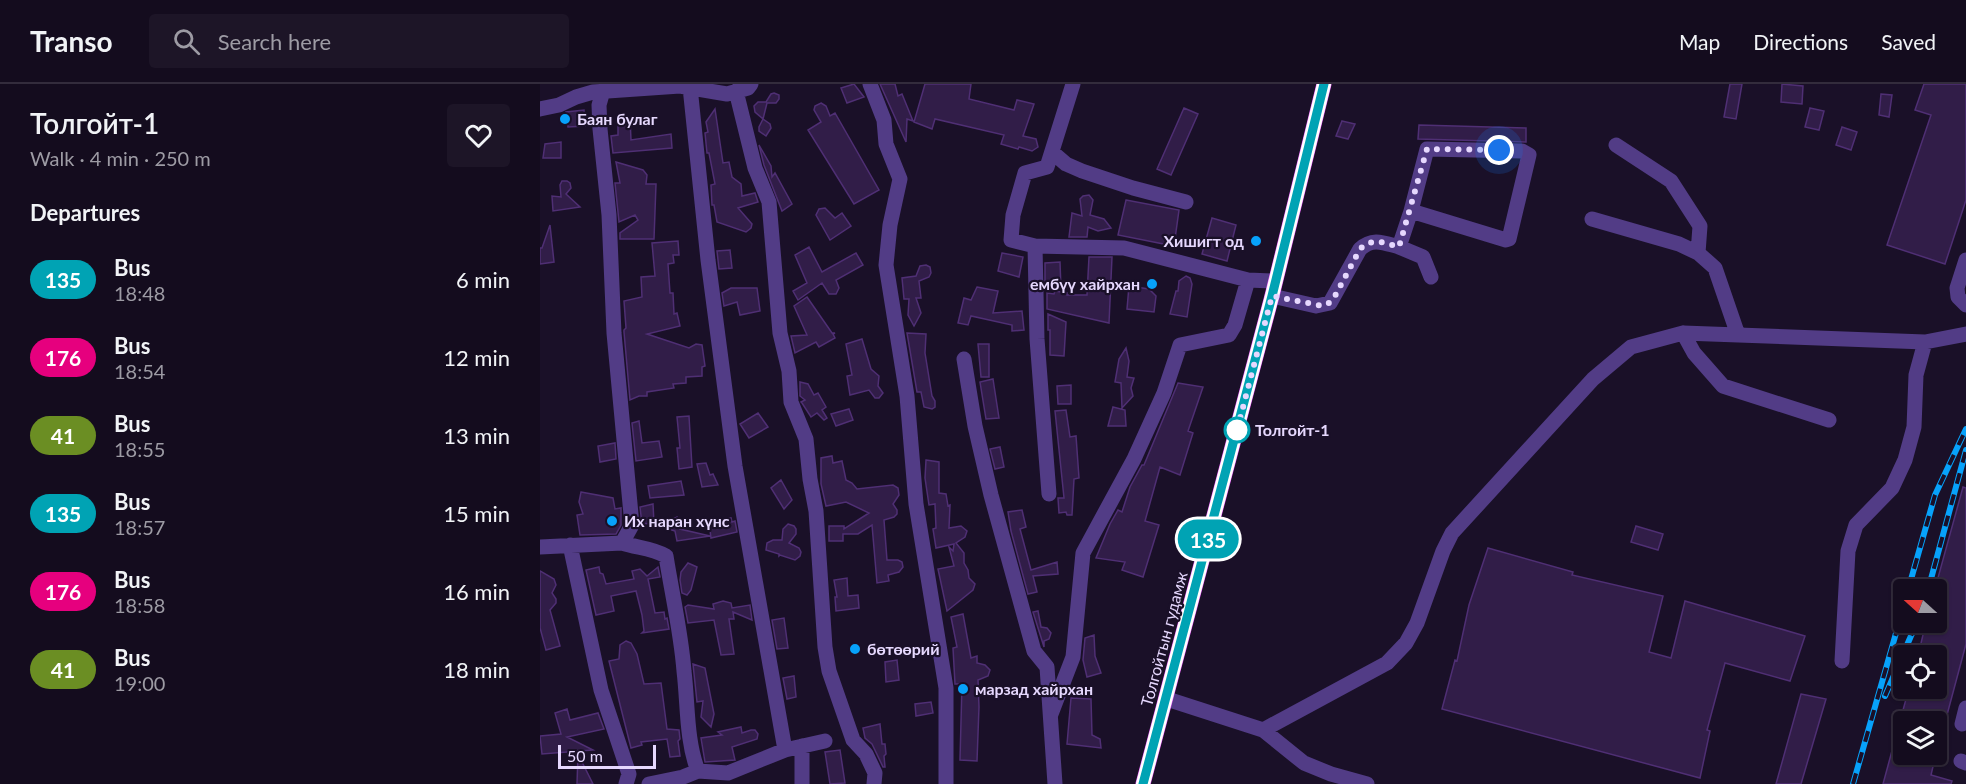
<!DOCTYPE html>
<meta charset="utf-8">
<style>
body{margin:0;font-family:Lato,sans-serif;background:#1d1527;color:#f1f3f6;height:100vh;display:flex;flex-direction:column;font-size:22px;white-space:nowrap}
*{box-sizing:border-box;margin:0}
p{font-size:20px;color:#9d9ba4}
.icon{flex:none;width:33px;height:33px;fill:none;stroke:currentColor;stroke-width:2;stroke-linecap:round;stroke-linejoin:round}
.map{position:relative;flex:1;overflow:hidden}
.sheet{display:flex;flex-direction:column;background:#140c1e;width:540px}
.sheet>*{flex:none}
.badge{padding:0 12px;border-radius:20px;font-size:21px;line-height:39px}
.needle{width:39px;rotate:291deg}
.controls{position:absolute;left:1353px;top:495px;display:grid;gap:12px}
.controls a{display:grid;place-items:center;width:54px;height:54px;border-radius:6px;background:#140c1e;box-shadow:0 2px 4px #0004,0 0 0 2px #332c3c;font-size:30px}
.scale{position:absolute;left:18px;bottom:15px;width:98px;box-sizing:border-box;padding-left:6px;border:3px solid #e6d8fe;border-top:0;font-size:16px;line-height:21px;white-space:nowrap;color:#e6d8fe;-webkit-text-stroke:4px #1a1028;paint-order:stroke}
.you{position:absolute;width:30px;height:30px;margin:-15px;border:4px solid #fff;border-radius:50%;background:#1a73e8;box-shadow:0 0 0 9px #1a73e833}
.map>.badge{position:absolute;translate:-50% -50%;box-shadow:0 0 0 3px #fff}
h2{padding:0 30px;font-size:22px;line-height:54px}
.round{display:grid;place-items:center;flex:none;width:63px;height:63px;border-radius:6px;background:#1d1527}
.head{display:flex;align-items:center;justify-content:space-between;height:102px;padding:0 30px}
h1{font-size:28px;font-weight:600;line-height:45px}
ul{padding:0;list-style:none}
li{display:flex;align-items:center;gap:18px;height:78px;padding:0 30px}
li div{flex:1}
li b{display:block;font-size:22px}
li em{font-style:normal}
li .badge{min-width:66px;font-weight:700;text-align:center}
header{display:flex;align-items:center;gap:36px;box-sizing:border-box;height:84px;padding:0 30px;background:#140c1e;border-bottom:2px solid #332c3c}
header strong{font-size:28px}
nav{display:flex;gap:33px;margin-inline-start:auto;font-size:21px}
.search{width:420px;height:54px;background:#1d1527;display:flex;align-items:center;gap:15px;box-sizing:border-box;padding:0 21px;border-radius:6px;color:#9d9ba4;font-size:22px}
main{display:flex;flex:1;min-height:0}
.map>svg:first-child{display:block}
.building{fill:#311d48;stroke:#4f2f74;stroke-width:1.5}
.lines{fill:none;stroke-linecap:round;stroke-linejoin:round}
.minor{stroke:#523c86;stroke-width:15}
.major{stroke:#eb61fc;stroke-width:15}
.rail-casing{stroke:#07a2fb;stroke-width:6}
.rail{stroke:#1a1028;stroke-width:4;stroke-dasharray:11;stroke-linecap:butt}
.line-casing{stroke:#fff;stroke-width:14}
.line{stroke:#00a3b4;stroke-width:9}
.walk{stroke:#e6d8fe;stroke-width:6;stroke-dasharray:0 10.8}
.poi-dot{fill:#07a2fb;stroke:#1a1028;stroke-width:2}
.stop-dot{fill:#fff;stroke:#00a3b4;stroke-width:3}
.labels{text-anchor:middle;stroke-width:4.5;stroke-linejoin:round;paint-order:stroke}
.poi-label{font-size:16px;font-weight:bold;fill:#e6d8fe;stroke:#1a1028;text-anchor:start}
.stop-label{font-size:16px;font-weight:bold;fill:#e6d8fe;stroke:#1a1028;text-anchor:start}
.street-label{font-size:16px;fill:#e6d8fe;stroke:#1a1028}
</style>
<header>
<strong>Transo</strong>
<div class="search"><svg class="icon" aria-label="search" viewBox="0 0 24 24"><circle cx="10" cy="10" r="6"/><path d="M15 15l6 6"/></svg>Search here</div>
<nav><a>Map</a><a>Directions</a><a>Saved</a></nav>
</header>
<main>
<section class="sheet">
<div class="head"><div><h1>Толгойт-1</h1><p>Walk · 4 min · 250 m</p></div><a class="round"><svg class="icon" aria-label="heart" viewBox="0 0 24 24"><path d="M12 20l-8-8c-3-5 5-10 8-4 3-6 11-1 8 4z"/></svg></a></div>
<h2>Departures</h2>
<ul>
<li><span class="badge" style="background:#00a3b4;color:#fff">135</span><div><b>Bus</b><p>18:48</p></div><em>6 min</em></li>
<li><span class="badge" style="background:#e6007e;color:#fff">176</span><div><b>Bus</b><p>18:54</p></div><em>12 min</em></li>
<li><span class="badge" style="background:#6b8e23;color:#fff">41</span><div><b>Bus</b><p>18:55</p></div><em>13 min</em></li>
<li><span class="badge" style="background:#00a3b4;color:#fff">135</span><div><b>Bus</b><p>18:57</p></div><em>15 min</em></li>
<li><span class="badge" style="background:#e6007e;color:#fff">176</span><div><b>Bus</b><p>18:58</p></div><em>16 min</em></li>
<li><span class="badge" style="background:#6b8e23;color:#fff">41</span><div><b>Bus</b><p>19:00</p></div><em>18 min</em></li>
</ul>
</section>
<div class="map">
<svg width="1426" height="700" viewBox="0 0 1426 700">
<rect width="100%" height="100%" fill="#1a1028"/>
<path class="building" d="M314,0L324,13L307,19L301,4Z
M340,0H355L358,12L362,10L373,37L367,35L366,58Z
M385,0H431L429,15L474,26L477,16L494,20L483,52L496,55L498,63L492,67L479,63L478,65L461,60L464,51L395,35L392,45L374,38Z
M1190,0H1202L1196,35L1184,33Z
M1242,0L1263,2L1262,20L1241,18Z
M1384,0H1426V116L1405,180L1347,161L1391,31L1375,26Z
M234,9L239,11V15L236,19H227L223,35L230,40L231,44L226,52L219,47V43L223,35L215,28L214,22L218,18H226L231,10Z
M1341,10L1352,11L1349,33L1339,31Z
M281,19L286,22L290,32L295,29L339,106L314,120L268,46L281,38L274,26L275,22Z
M644,24L658,30L631,91L617,85Z
M1270,24L1284,27L1279,46L1265,43Z
M175,25L183,79L189,78L192,93L201,100L202,112L215,109L218,118L198,124L212,140L211,144L206,148L177,138L174,121H172L171,101L175,100L169,69H167L165,49L168,48L166,38Z
M44,26L45,42L28,43L26,28Z
M78,34H90L91,56L131,50L132,64L73,69L71,52L78,51Z
M802,37L815,40L808,55L796,52Z
M879,41L986,44V58L878,55Z
M1302,43L1317,48L1311,66L1296,61Z
M21,58V74H3L5,60Z
M219,61L231,82L232,93L235,89L252,120L242,127L224,81Z
M76,78L103,86L107,91L106,100H116L114,155H80V149L98,136L95,131L79,138L75,99H80Z
M22,97H27L30,99L31,104L26,110L40,123L13,127L12,112L21,113L20,101Z
M549,111L553,116L550,131L564,135L571,144L558,147L548,143L547,153H529L532,129L542,132L540,115L543,112Z
M586,116L639,126L634,162L578,151Z
M285,124L295,134L302,129L311,142L290,156L276,131L279,125Z
M672,134L696,141L687,177L662,170Z
M10,141L14,178L0,180V164H2Z
M138,157L139,171H133L134,179L128,180L130,209H133L134,230L137,229L140,242L107,250L149,264L156,260L162,261L165,282L162,283V292L146,293V299L133,300L134,304L107,308V312H99L90,316L84,248V246L86,244L84,217L102,213L101,193L115,192L112,159Z
M269,163L282,188L316,169L323,181L296,196L299,204L296,210H289L282,199L258,216L253,207L267,199L255,171Z
M190,166L192,184L179,185L177,167Z
M462,169L483,173L479,193L458,187Z
M549,173H572L569,239L507,225V209L514,210L515,207L527,209V211H547Z
M520,178L521,205L506,201L505,196V179Z
M386,181L390,183L391,189L389,193L379,197L381,214H376L381,229L374,242L368,231L369,215H364L362,194L376,192L380,182Z
M646,192L650,194L652,200L647,233L630,230L636,207H638L639,197Z
M589,202L609,205L616,212L614,228L587,225Z
M437,203L458,207L453,229L482,227L484,246L472,247V241L431,232L428,241L418,239L424,214L431,216Z
M191,204H217L220,227L200,231L197,218L184,222L182,209Z
M267,213L292,249H295L293,250L295,254L279,263L276,258L255,269L251,252L267,251L254,222Z
M508,230L526,238L524,272L510,271V246H508Z
M367,249L386,250L385,269L392,312L395,317V323L392,325L384,323L381,308H377Z
M322,255L331,285L339,292L338,302L343,309L339,314H335L329,306L310,311L307,292L312,291L306,260Z
M438,260H449V293H441Z
M586,264L589,277L587,293L594,294L591,304L593,312L582,324L581,299L575,298L579,275Z
M453,295L459,334L446,335L440,298Z
M260,298L268,300L274,311L278,309L286,323L282,326L287,334L284,336L277,329L271,333L262,319L261,318L265,316L260,312Z
M638,299L663,303L648,347L653,349L640,391L620,383L605,437L619,441L603,493L582,486L585,478L556,474L570,440L578,426L582,428L590,403L602,381H604Z
M531,301V320H518L517,302Z
M573,323L585,326L586,342H568Z
M309,325L313,336L296,342L291,330Z
M526,326L530,353L536,352L539,394L534,395L532,431H527L526,428L519,429L518,414H524L515,327Z
M218,329L228,343L209,354L200,340Z
M149,332L152,383L139,385L137,364H140L137,333Z
M99,337L102,359L119,357L122,373L96,377L92,339Z
M75,359L76,375L60,378L58,362Z
M460,363L464,383L455,385L450,365Z
M292,372L293,379L302,377L306,396L312,399L317,405L353,401L358,404L359,411L353,420L357,426V430L354,433L344,436L347,476H358L362,478L363,483L359,488L348,491L349,497L337,499L332,441L318,450H303V457H289V442H304V445L329,429L306,418L286,422L281,400V374Z
M386,376L399,378V409L406,410L408,422L410,421L409,444L421,442L427,447L425,453L416,459L424,469V479L428,486L429,494L435,500L433,506L407,527L398,485L414,482L409,463L413,467L414,460L396,464L393,445L396,444L395,420L389,421L385,394Z
M166,379L170,391L173,390L178,401L162,403L157,380Z
M241,396L252,416L244,425L231,404Z
M141,397L144,411L110,414L108,402Z
M1423,403L1426,404V560L1400,657H1396V638H1364V670H1396L1391,691L1412,697L1411,700H1343L1369,604H1396V572H1378L1386,538H1396V501Z
M41,408L73,414L75,425L81,424V441L76,450L40,451L37,431L43,430L39,418Z
M113,420L114,439L102,440L100,423Z
M482,426L486,443L480,445L491,486L517,478L518,490L493,492L497,508L488,510L471,447L468,428Z
M137,433L140,445L170,452L137,457L135,447L129,445L124,439Z
M191,434L192,438L195,437L197,448L171,454L169,439Z
M248,440L254,442L256,445V450L249,459L259,464L261,468L260,472L255,476L240,471L239,472V470L226,466L227,459L233,456H242L243,445Z
M1096,442L1123,450L1118,466L1091,458Z
M948,464L1033,488L1032,491L1123,512L1109,568L1131,574L1145,517L1265,552L1250,597L1185,579L1167,646L1170,647L1160,694L902,625L915,576L917,577L929,521Z
M148,479L157,483L151,506L147,511L142,509L140,496L141,488Z
M59,483L60,489L63,490L66,500L94,495L92,487L100,485L107,492L118,483L120,493L108,495L115,529L124,528L125,535L127,534L129,545L102,549L104,547L102,531L96,507L71,512L74,527L56,531L46,486Z
M0,487L14,495L16,501L12,509L16,515V519L10,526L20,562L6,566L0,544Z
M307,494L308,512L318,511L319,524L296,527L295,513H297L294,496Z
M183,517L191,519L192,524L210,521L212,536L193,528L194,535H189L194,570L181,571L174,536L148,539L145,523L148,521L174,525L173,520Z
M498,527L501,543L507,544L511,549L509,555L504,557V563L493,528Z
M423,530L431,574L437,572V579L445,581L450,586L448,592L438,596L439,623L437,677L420,676L422,600H415L413,564L417,563L411,533Z
M244,534L248,564L237,565L232,536Z
M554,551L555,572L561,589L547,593L543,576L545,554Z
M86,557L91,559L97,570L104,600L121,599L127,645L139,646L140,655L138,657L140,672L130,673L127,655L101,658L102,661L91,664L69,577L79,575L80,561Z
M357,576L359,596L346,598L345,578Z
M153,580L165,584L174,630L171,643L161,633L163,617L157,618Z
M254,592L256,613L247,615L243,594Z
M1261,610L1286,615L1261,700H1236Z
M531,614L551,615L552,651L560,655L561,664L527,660Z
M391,618L393,629L376,632L375,620Z
M27,625L30,636L58,629L64,645L27,653L53,666L2,670L0,652L21,650L15,629Z
M340,640L342,660H345L346,670L344,672L345,683H343L332,660L325,654L323,644Z
M201,643L202,649L211,646H215L218,650L217,655L192,663L195,676L165,678L161,654L182,651L178,648Z
M300,666L305,699L290,700L285,668Z
M38,670L53,700H37Z"/>
<g class="lines">
<path class="minor" d="M330,0L344,36L346,60L360,95L350,141L346,181L367,312L376,420L406,604V700
M533,0L507,83L485,89L473,131L471,156L495,162L584,164L708,196L735,197
M150,3L168,176L195,382L245,666
M196,7L215,84L229,118L240,249L249,287L251,318L266,355L270,395L276,427L285,563L289,587L313,656L326,670L335,689L334,700
M0,25L19,21L36,13L53,8L140,2L187,10L208,4L211,0
M1076,61L1131,97L1160,142L1158,169
M512,68L526,80L542,87L593,104L646,118
M1052,135L1139,160L1158,169L1175,184L1198,251
M495,162L497,255L509,410
M859,163L883,173L891,193
M1426,176L1417,204L1418,213L1426,221
M732,212L776,222L790,219L820,165C833,153 844,159 859,163L871,127L966,156L969,155L989,71L982,67L887,65L871,127
M1143,249L1154,269L1183,302L1289,336
M424,275L435,342L451,411L494,567L507,583L515,700
M82,459C98,464 112,464 126,472C132,510 141,548 144,587C148,620 146,656 158,687
M30,461L61,606L89,690L86,700
M0,463L82,459L92,441L74,249L69,131L60,45L59,21L63,7
M1302,577L1308,467L1316,441L1352,404L1365,376L1374,343L1376,291L1385,258
M627,615L723,646L764,679L791,690L827,700
M511,630L533,573L543,469L594,375L624,309L640,261L689,251L695,241L708,196
M1422,640L1426,624
M723,646L847,579L866,559L877,539L903,467L912,449L1053,295L1091,263L1143,249L1385,258L1426,250
M262,662V700
M1421,677L1426,679
M109,700L143,693L158,687L188,689L245,666L285,657"/>
<path class="major" d="M603,700L732,212L784,0"/>
<defs>
<path id="rail" d="M1368,506L1395,411L1426,345
M1388,506L1426,366
M1345,612L1377,538
M1313,700L1364,521"/>
</defs>
<use href="#rail" class="rail-casing"/>
<use href="#rail" class="rail"/>
</g>
<g class="lines">
<defs>
<path id="line" d="M603,700L732,212L784,0"/>
</defs>
<use href="#line" class="line-casing"/>
<use href="#line" class="line"/>
<path class="walk" d="M697,346L696,350L732,212L783,222L789,219L795,212L820,165C833,153 844,159 859,163L887,65L959,66"/>
</g>
<g class="poi-dot">
<circle cx="25" cy="35" r="6"/>
<circle cx="716" cy="157" r="6"/>
<circle cx="612" cy="200" r="6"/>
<circle cx="72" cy="437" r="6"/>
<circle cx="315" cy="565" r="6"/>
<circle cx="423" cy="605" r="6"/>
</g>
<circle class="stop-dot" cx="697" cy="346" r="12"/>
<g class="labels">
<g class="poi-label">
<text x="37" y="41">Баян булаг</text>
<text x="704" y="163" text-anchor="end">Хишигт од</text>
<text x="600" y="206" text-anchor="end">ембүү хайрхан</text>
<text x="84" y="443">Их наран хүнс</text>
<text x="327" y="571">бөтөөрий</text>
<text x="435" y="611">марзад хайрхан</text>
</g>
<g class="stop-label">
<text x="715" y="352">Толгойт-1</text>
</g>
<g class="street-label">
<text transform="translate(624 555) rotate(-75)" y="6">Толгойтын гудамж</text>
</g>
</g>
</svg>
<div class="controls">
<a><svg class="needle" viewBox="-14 -14 28 28"><path d="M0-13l5 13h-10z" fill="#e53935"/><path d="M0 13l5-13h-10z" fill="#9d9ba4"/></svg></a>
<a><svg class="icon" aria-label="locate" viewBox="0 0 24 24"><circle cx="12" cy="12" r="6"/><path d="M12 2v4M12 18v4M2 12h4M18 12h4"/></svg></a>
<a><svg class="icon" aria-label="layers" viewBox="0 0 24 24"><path d="M12 4l9 5-9 5-9-5zM3 14l9 5 9-5"/></svg></a>
</div>
<div class="scale">50 m</div>
<div class="you" style="left:959px;top:66px"></div>
<b class="badge" style="left:668px;top:455px;background:#00a3b4;color:#fff">135</b>
</div>
</main>
